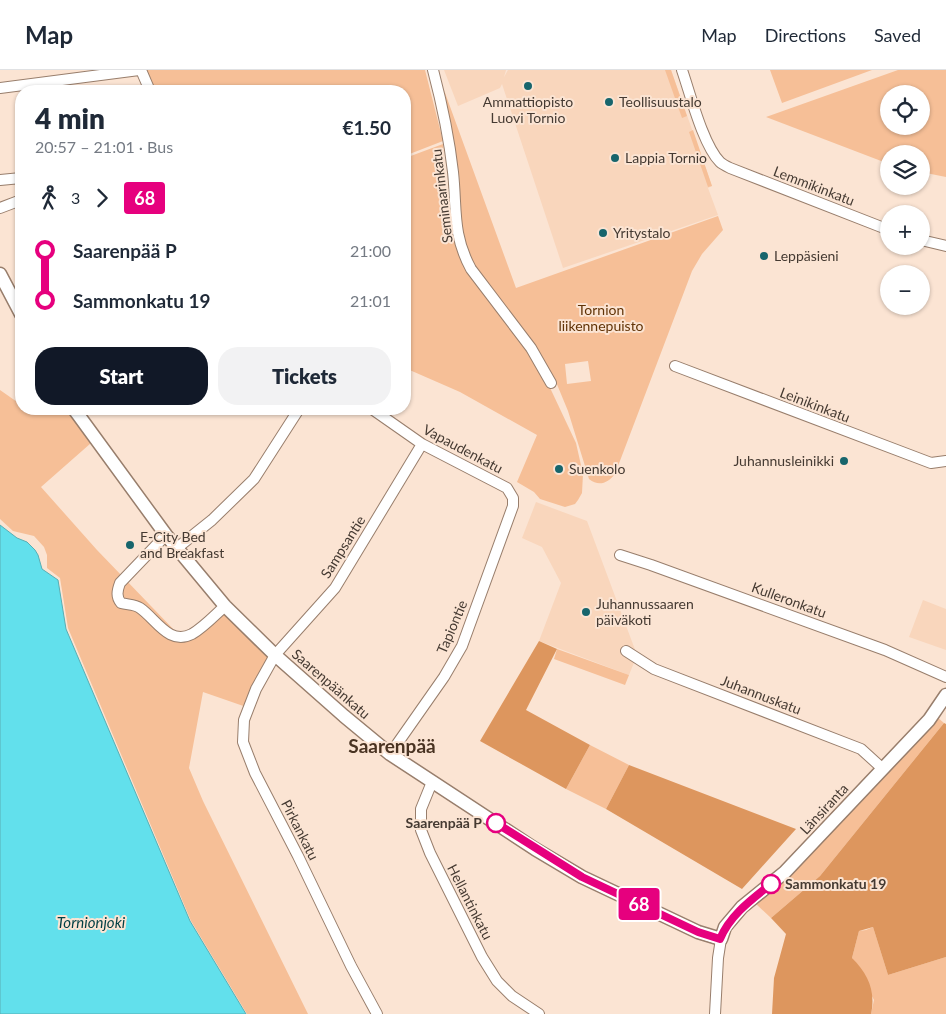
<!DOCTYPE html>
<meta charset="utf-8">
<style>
body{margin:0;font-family:Lato,sans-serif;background:#f2f2f3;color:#1f2937;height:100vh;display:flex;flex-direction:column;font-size:19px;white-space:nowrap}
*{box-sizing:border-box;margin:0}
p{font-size:16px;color:#747a83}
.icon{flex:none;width:28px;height:28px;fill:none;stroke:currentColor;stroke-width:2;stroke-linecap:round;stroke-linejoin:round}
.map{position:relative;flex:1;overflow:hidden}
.details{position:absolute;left:15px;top:15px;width:396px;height:330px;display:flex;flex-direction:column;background:#fff;border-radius:20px;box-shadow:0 1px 4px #0004}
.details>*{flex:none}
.badge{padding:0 10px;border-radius:4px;font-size:18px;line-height:32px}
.controls{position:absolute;left:880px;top:15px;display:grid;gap:10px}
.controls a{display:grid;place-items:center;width:50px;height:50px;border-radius:50%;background:#fff;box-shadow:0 1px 4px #0004;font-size:25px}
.map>.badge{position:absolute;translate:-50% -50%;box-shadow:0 0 0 2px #fff}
.legs{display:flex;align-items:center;gap:8px;height:55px;padding:0 20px;font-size:16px}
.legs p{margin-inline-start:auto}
.head{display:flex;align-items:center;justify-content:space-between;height:85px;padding:0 20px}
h1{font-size:28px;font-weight:800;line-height:38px}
.primary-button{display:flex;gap:10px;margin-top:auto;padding:10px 20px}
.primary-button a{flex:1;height:58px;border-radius:20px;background:#111827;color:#fff;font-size:20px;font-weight:800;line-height:58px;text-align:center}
.primary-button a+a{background:#f2f2f3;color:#1f2937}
ul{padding:0 20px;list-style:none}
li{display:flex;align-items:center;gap:18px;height:50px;font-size:19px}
li i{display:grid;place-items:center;width:8px;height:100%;margin:0 6px;background:currentColor}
li i::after{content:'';width:12px;height:12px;margin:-6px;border:4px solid;border-radius:50%;background:#fff}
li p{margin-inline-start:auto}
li:first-child i{background:linear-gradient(#0000 50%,currentColor 0)}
li:last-child i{background:linear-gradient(currentColor 50%,#0000 0)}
header{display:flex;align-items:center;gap:30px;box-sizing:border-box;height:70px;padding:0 25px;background:#fff;border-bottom:1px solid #e0e1e3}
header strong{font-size:24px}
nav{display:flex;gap:28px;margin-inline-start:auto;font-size:18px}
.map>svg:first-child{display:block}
.built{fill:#f9d6bc}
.green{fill:#f6bf97;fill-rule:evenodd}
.forest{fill:#dd965e}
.water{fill:#62e0ec;stroke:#59aeb4}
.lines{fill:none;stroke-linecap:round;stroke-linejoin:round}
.minor-casing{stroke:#987e6c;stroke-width:12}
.tertiary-casing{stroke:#987e6c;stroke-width:15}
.minor{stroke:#fff;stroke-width:10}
.tertiary{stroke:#fff;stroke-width:12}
.line-1-casing{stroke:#fff;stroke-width:11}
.line-1{stroke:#e6007e;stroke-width:8}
.poi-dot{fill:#17656c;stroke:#fbe4d3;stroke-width:2}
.stop-1-dot{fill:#fff;stroke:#e6007e;stroke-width:2.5}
.labels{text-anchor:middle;stroke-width:4;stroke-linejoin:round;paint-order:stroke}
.poi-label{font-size:14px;fill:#453a32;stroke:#fbe4d3;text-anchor:start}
.street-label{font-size:14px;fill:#453a32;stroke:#fbe4d3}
.park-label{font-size:14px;fill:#623407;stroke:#fbe4d3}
.stop-label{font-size:14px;font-weight:bold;fill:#453a32;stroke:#fbe4d3;text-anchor:end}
.water-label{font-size:15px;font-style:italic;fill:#003f44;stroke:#fbe4d3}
.district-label{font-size:19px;font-weight:bold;fill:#493322;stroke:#fbe4d3}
</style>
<header>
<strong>Map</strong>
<nav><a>Map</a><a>Directions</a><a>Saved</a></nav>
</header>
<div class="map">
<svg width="946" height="944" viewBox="0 0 946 944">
<rect width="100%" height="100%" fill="#fbe4d3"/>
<path class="built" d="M444,0H506L504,7L508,0H671L712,116L708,118L718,145L563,198L502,14L500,18L458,36Z
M536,432L587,451L637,585L629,605L539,571L561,513L542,477L522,468Z
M923,530L946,539V580L909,567Z"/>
<path class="green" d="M146,0H425L443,71L407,85L405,84V21H155Z
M665,0H671L687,46L682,48Z
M770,0H872L782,33Z
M898,0H946V107L921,102V84H889V94L766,47ZM889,24H921V56H889Z
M444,20L516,218L718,146L723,160L702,184L692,201L615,404C608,413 599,417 589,409L568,341L556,312L534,274L495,225L474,196L465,175L461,150L459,103ZM588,291L591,311L567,314L565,294Z
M693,60L712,116L708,117L689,62Z
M443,74C446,115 446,149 460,188L544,305L576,373L583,404L582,423L578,430L575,434L565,437L540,429L534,422L517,412L537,365L460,322L405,298V93L408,87Z
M0,320L20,334H21V339H77L99,366L41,417L97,480L176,562L191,560L225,531L279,588L259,621L252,639L203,622L189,698L203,731L308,944H247L191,851L68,558L60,508L47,498V485L44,477L34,466L13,461L0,449Z
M557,579L629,605L625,615L554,589Z
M937,647L944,653L820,806L771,848L756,834L803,793Z
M590,675L629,695L606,739L566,719Z
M873,857L888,905L946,887V944H871L874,930L852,888L859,861L866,860Z"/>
<path class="forest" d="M539,571L557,579L526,640L590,675L566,719L480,671Z
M944,653L946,654V887L888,905L873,857L859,861L852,888C868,904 876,921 871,944H772L774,908L786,864L771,848L820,806Z
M629,695L796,759L742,819L606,739Z"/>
<path class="water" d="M0,455L17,468L27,472L35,480L38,485L42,499L58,510L66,559L190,851L246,944H0Z"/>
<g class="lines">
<defs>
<path id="minor" d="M141,0L150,21
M433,0C442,34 449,67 453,102C457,139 452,164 471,199L531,278L551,313
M682,0C690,23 703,75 720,92C722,94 726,96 730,98L889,160
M0,18L139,0
M0,110L21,108
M0,138L21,130
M921,170L946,176
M675,296L931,393L946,391
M372,339L422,374L507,418L513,428V436L462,576L444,607L390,684
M166,465L120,513C117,521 116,527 121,533C128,535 134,534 140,538C156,549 169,576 192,564C204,557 215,545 225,536
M177,478L212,450L254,409L299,339
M620,485L651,495L885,580L946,607
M626,581L654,599L861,679L883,699
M432,712L421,739V760L430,783L482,887L497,911L512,926L539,944
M377,944L351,896L298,786L255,703L243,672L244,650L256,619L275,585L335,518L422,374
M715,944L718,888L721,869"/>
<path id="tertiary" d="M0,204L21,244
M74,339L166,465L225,536L275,585L344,646L390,684L535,779L582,807L698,862L721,869L725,857L742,837L785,802L929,650L946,625"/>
</defs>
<use href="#minor" class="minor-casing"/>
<use href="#tertiary" class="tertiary-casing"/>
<use href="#minor" class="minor"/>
<use href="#tertiary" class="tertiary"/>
</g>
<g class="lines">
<defs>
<path id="line-1" d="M496,753L582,807L698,862L720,869C730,845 751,830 771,814"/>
</defs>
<use href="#line-1" class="line-1-casing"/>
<use href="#line-1" class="line-1"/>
</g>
<g class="poi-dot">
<circle cx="528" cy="16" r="5"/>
<circle cx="609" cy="32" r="5"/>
<circle cx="615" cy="88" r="5"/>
<circle cx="603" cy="163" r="5"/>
<circle cx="764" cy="186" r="5"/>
<circle cx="844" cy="391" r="5"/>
<circle cx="559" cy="399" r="5"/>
<circle cx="130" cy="475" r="5"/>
<circle cx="586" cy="542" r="5"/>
</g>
<g class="stop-1-dot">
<circle cx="496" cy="753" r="9"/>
<circle cx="771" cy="814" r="9"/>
</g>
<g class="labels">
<g class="poi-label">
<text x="528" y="37" text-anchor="middle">Ammattiopisto<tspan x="528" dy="16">Luovi Tornio</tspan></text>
<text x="619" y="37">Teollisuustalo</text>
<text x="625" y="93">Lappia Tornio</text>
<text x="613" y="168">Yritystalo</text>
<text x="774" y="191">Leppäsieni</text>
<text x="834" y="396" text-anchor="end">Juhannusleinikki</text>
<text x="569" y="404">Suenkolo</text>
<text x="140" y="472">E-City Bed<tspan x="140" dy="16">and Breakfast</tspan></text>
<text x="596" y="539">Juhannussaaren<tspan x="596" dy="16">päiväkoti</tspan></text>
</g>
<g class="street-label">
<text transform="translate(814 116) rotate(21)" y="5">Lemmikinkatu</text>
<text transform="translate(442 126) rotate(-97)" y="5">Seminaarinkatu</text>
<text transform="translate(815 335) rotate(21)" y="5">Leinikinkatu</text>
<text transform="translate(463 379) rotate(28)" y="5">Vapaudenkatu</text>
<text transform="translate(343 477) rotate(-58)" y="5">Sampsantie</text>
<text transform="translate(789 530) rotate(20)" y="5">Kulleronkatu</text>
<text transform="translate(452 557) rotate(-67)" y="5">Tapiontie</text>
<text transform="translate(331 614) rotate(41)" y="5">Saarenpäänkatu</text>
<text transform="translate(761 625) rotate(21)" y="5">Juhannuskatu</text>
<text transform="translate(824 739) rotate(-47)" y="5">Länsiranta</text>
<text transform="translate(300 760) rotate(63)" y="5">Pirkankatu</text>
<text transform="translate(470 832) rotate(63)" y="5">Hellantinkatu</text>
</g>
<g class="park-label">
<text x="601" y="245">Tornion<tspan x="601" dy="16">liikennepuisto</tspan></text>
</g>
<g class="stop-label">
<text x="482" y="758">Saarenpää P</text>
<text x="785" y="819" text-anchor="start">Sammonkatu 19</text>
</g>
<g class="water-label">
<text x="91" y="858">Tornionjoki</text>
</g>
<g class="district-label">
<text x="392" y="683">Saarenpää</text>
</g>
</g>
</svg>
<div class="controls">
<a><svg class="icon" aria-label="locate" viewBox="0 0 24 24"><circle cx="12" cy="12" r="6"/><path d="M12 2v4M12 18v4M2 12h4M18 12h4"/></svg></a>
<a><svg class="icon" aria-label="layers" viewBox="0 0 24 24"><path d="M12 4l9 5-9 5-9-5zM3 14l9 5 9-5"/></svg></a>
<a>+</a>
<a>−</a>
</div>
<b class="badge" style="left:639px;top:834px;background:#e6007e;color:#fff">68</b>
<section class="details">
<div class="head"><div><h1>4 min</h1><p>20:57 – 21:01 · Bus</p></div><b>€1.50</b></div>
<div class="legs"><svg class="icon" aria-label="walk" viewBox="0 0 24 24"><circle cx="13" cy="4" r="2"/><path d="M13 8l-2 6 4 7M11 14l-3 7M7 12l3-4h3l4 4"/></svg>3<svg class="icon" aria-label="forward" viewBox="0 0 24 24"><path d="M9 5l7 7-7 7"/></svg><b class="badge" style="background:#e6007e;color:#fff">68</b></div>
<ul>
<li><i style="color:#e6007e"></i><b>Saarenpää P</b><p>21:00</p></li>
<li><i style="color:#e6007e"></i><b>Sammonkatu 19</b><p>21:01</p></li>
</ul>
<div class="primary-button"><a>Start</a><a>Tickets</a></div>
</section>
</div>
